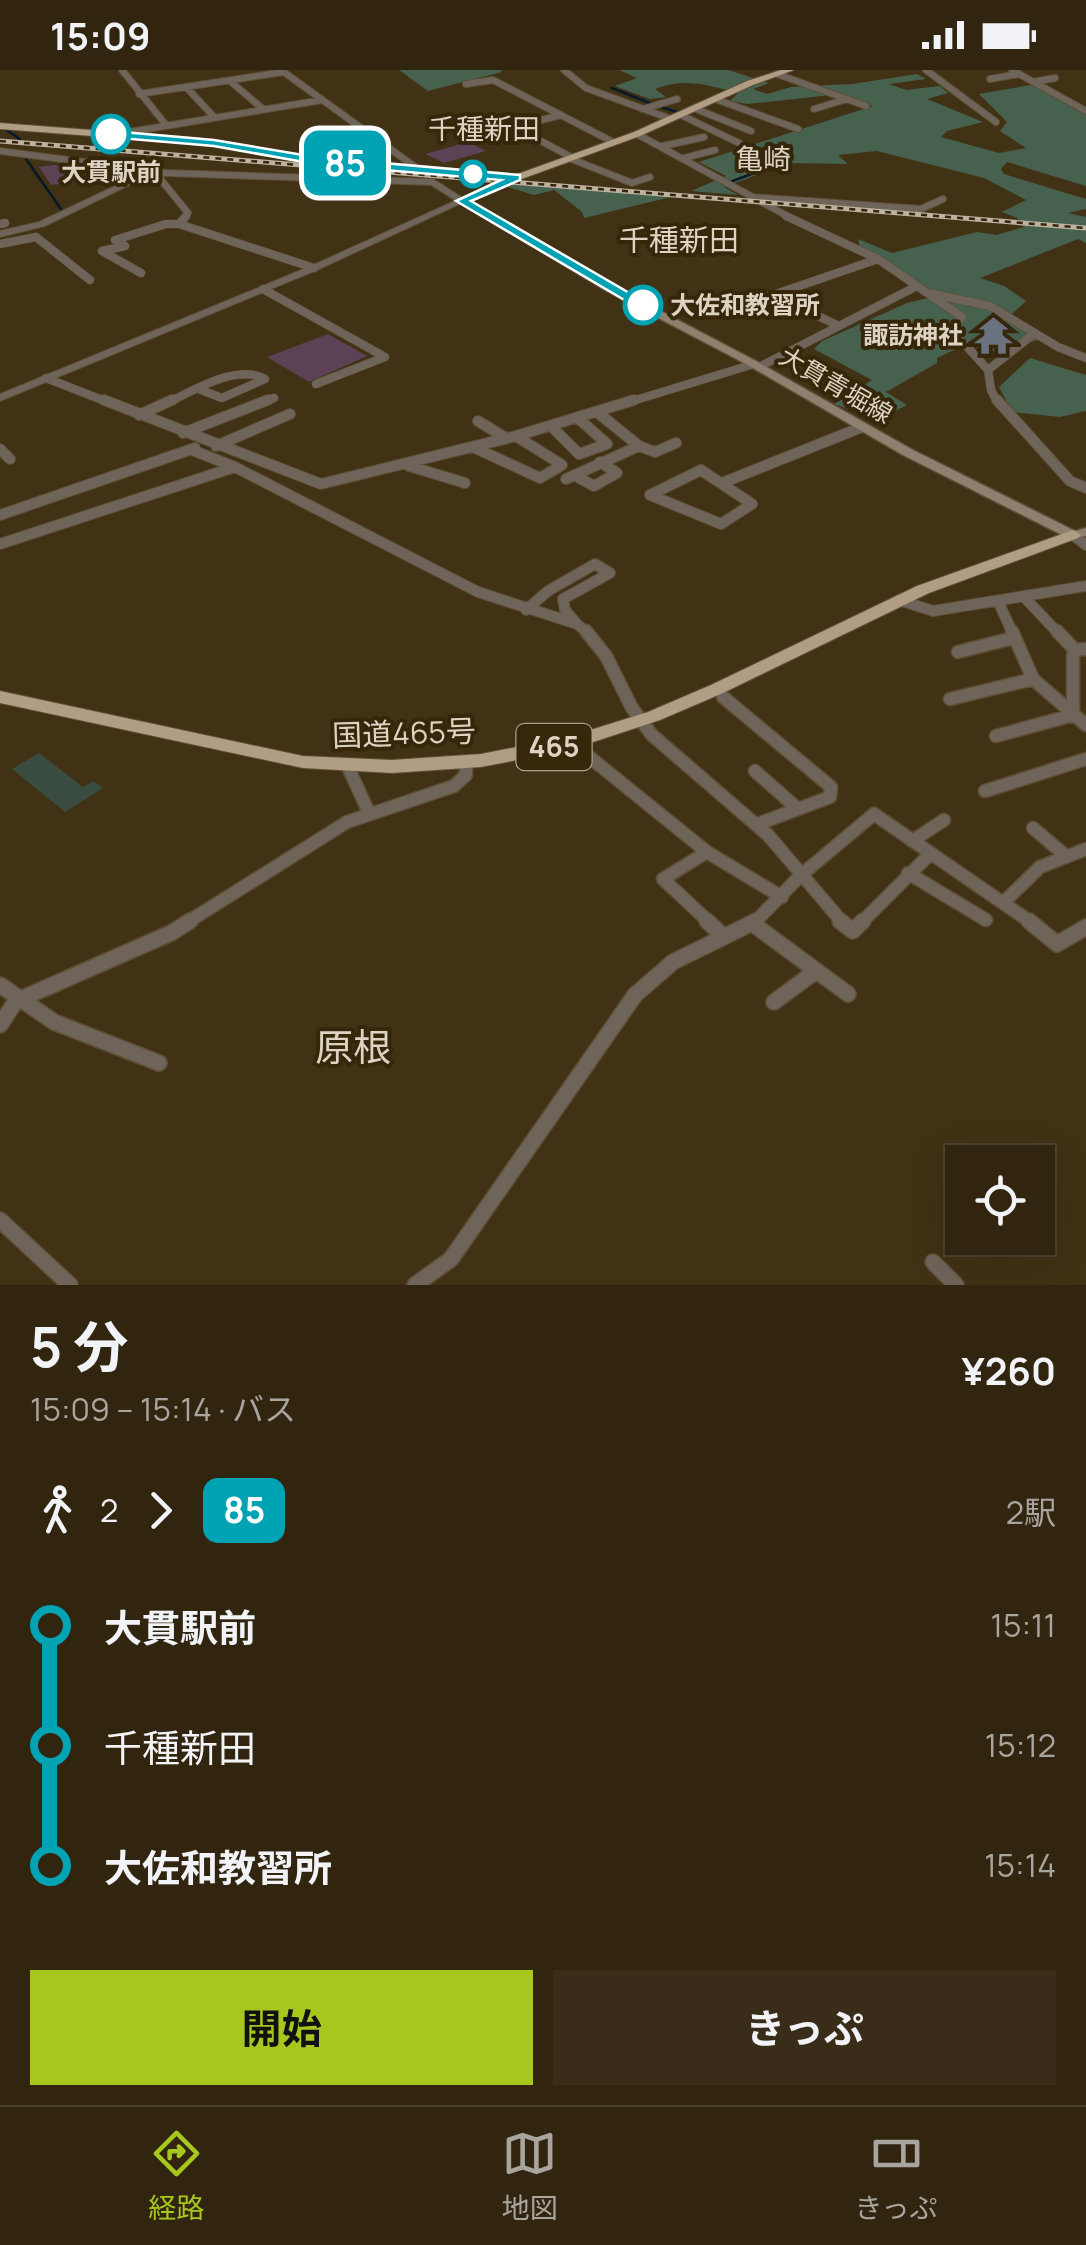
<!DOCTYPE html>
<html lang="ja">
<meta charset="utf-8">
<style>
body{margin:0;font-family:Manrope,"Noto Sans JP",sans-serif;background:#392d19;color:#f1f3f6;height:100vh;display:flex;flex-direction:column;font-size:38px;white-space:nowrap}
*{box-sizing:border-box;margin:0}
p{font-size:32px;color:#a8a59f}
.icon{flex:none;width:55px;height:55px;fill:none;stroke:currentColor;stroke-width:2;stroke-linecap:round;stroke-linejoin:round}
.map{position:relative;height:1215px;overflow:hidden}
.drawer{display:flex;flex-direction:column;background:#312510;flex:1}
.drawer>*{flex:none}
.badge{padding:0 20px;border-radius:15px;font-size:35px;line-height:65px}
.controls{position:absolute;left:945px;top:1075px;display:grid;gap:20px}
.controls a{display:grid;place-items:center;width:110px;height:110px;border-radius:0px;background:#312510;box-shadow:0 10px 40px #0002,0 0 0 2px #4c4230;font-size:50px}
.map>.badge{position:absolute;translate:-50% -50%;box-shadow:0 0 0 5px #fff}
.legs{display:flex;align-items:center;gap:15px;height:110px;padding:0 30px;font-size:32px}
.legs p{margin-inline-start:auto}
.head{display:flex;align-items:center;justify-content:space-between;height:170px;padding:0 30px}
h1{font-size:55px;font-weight:700;line-height:75px}
.cta{display:flex;gap:20px;margin-top:auto;padding:20px 30px}
.cta a{flex:1;height:115px;border-radius:0px;background:#a7c71e;color:#111;font-size:40px;font-weight:700;line-height:115px;text-align:center}
.cta a+a{background:#392d19;color:#f1f3f6}
ul{padding:0 30px;list-style:none}
li{display:flex;align-items:center;gap:35px;height:120px;font-size:38px}
li i{display:grid;place-items:center;width:15px;height:100%;margin:0 12px;background:currentColor}
li i::after{content:'';width:25px;height:25px;margin:-12px;border:8px solid;border-radius:50%;background:#312510}
li p{margin-inline-start:auto}
li:first-child i{background:linear-gradient(#0000 50%,currentColor 0)}
li:last-child i{background:linear-gradient(currentColor 50%,#0000 0)}
.status{display:flex;justify-content:space-between;align-items:center;height:70px;padding:0 50px;background:#312510;direction:ltr}
.status svg{height:28px;fill:currentColor}
.tab-bar{display:flex;justify-content:space-around;align-items:center;height:140px;border-top:2px solid #4c4230;background:#312510;font-size:28px;color:#a8a59f}
.tab-bar a{display:grid;justify-items:center;gap:5px}
.tab-bar .on{color:#a7c71e}
.map>svg:first-child{display:block}
.green{fill:#3a4b3f}
.forest{fill:#46624f}
.lines{fill:none;stroke-linecap:round;stroke-linejoin:round}
.stream{stroke:#031a2b;stroke-width:2.5}
.building{fill:#5d4256}
.minor-far4-casing{stroke:#5d4e34;stroke-width:8}
.minor-far3-casing{stroke:#5d4e34;stroke-width:9}
.minor-far2-casing{stroke:#5d4e34;stroke-width:12}
.minor-far1-casing{stroke:#5d4e34;stroke-width:15}
.minor-casing{stroke:#5d4e34;stroke-width:18}
.tertiary-casing{stroke:#5d4e34;stroke-width:2}
.secondary-casing{stroke:#5d4e34;stroke-width:3}
.trunk-casing{stroke:#5d4e34;stroke-width:2}
.minor-far4{stroke:#6e645a;stroke-width:6}
.minor-far3{stroke:#6e645a;stroke-width:8}
.minor-far2{stroke:#6e645a;stroke-width:10}
.minor-far1{stroke:#6e645a;stroke-width:12}
.minor{stroke:#6e645a;stroke-width:15}
.tertiary{fill:#6e645a;fill-rule:evenodd}
.secondary{fill:#8e7f6e;fill-rule:evenodd}
.trunk{fill:#b19c84;fill-rule:evenodd}
.rail-casing{stroke:#bdb19f;stroke-width:5}
.rail{stroke:#36270b;stroke-width:2.5;stroke-dasharray:6;stroke-linecap:butt}
.line-1{fill:#00a3b4;stroke:#fff;stroke-width:2.5}
.stop-1-dot{fill:#fff;stroke:#00a3b4;stroke-width:5}
.labels{text-anchor:middle;stroke-width:8;stroke-linejoin:round;paint-order:stroke}
.far-stop-label{font-size:25px;font-weight:bold;fill:#ddd3c3;stroke:#36270b}
.far-poi-label{font-size:25px;font-weight:bold;fill:#ddd3c3;stroke:#36270b;text-anchor:end}
.far-street-label{font-size:25px;fill:#ddd3c3;stroke:#36270b}
.far-neighbourhood-label{font-size:28px;fill:#ddd3c3;stroke:#36270b}
.shield{fill:#36270b;stroke:#ab9f8c;stroke-width:2.5}
.shield-label{font-size:28px;font-weight:bold;fill:#ddd3c3}
.far-quarter-label{font-size:30px;fill:#ddd3c3;stroke:#36270b}
.street-label{font-size:30px;fill:#ddd3c3;stroke:#36270b}
.near-neighbourhood-label{font-size:38px;fill:#ddd3c3;stroke:#36270b}
</style>
<div class="status"><b>15:09</b><svg viewBox="0 0 49 12"><path d="M0 12V9h3v3zM5 12V6h3v6zM10 12V3h3v9zM15 12V0h3v12zM26 1h20v11H26zM47 4h2v5h-2z"/></svg></div>
<div class="map">
<svg width="1086" height="1215" viewBox="0 0 1086 1215">
<rect width="100%" height="100%" fill="#413115"/>
<path class="green" d="M39,683L83,717L94,711L103,718L65,742L12,699Z"/>
<path class="forest" d="M399,0H501L502,2L428,21Z
M619,0H728L769,13L753,19L767,24L791,17L852,14L917,4L926,9L889,14L906,20L940,16L948,23L927,29L983,52L947,61L941,67L999,83L1026,78L1000,61L1007,52L979,24L1031,15L1086,38V116L1007,92L1001,99L1004,104L1086,129V139L1068,143L1086,147V173L1078,169L980,208L1004,216L1026,231L1010,246L1047,268L990,282L967,274L937,288V293L886,322L907,335L879,349L834,334L872,310L814,279L822,271L907,233L936,226L860,178L858,169L892,183L977,162L997,165L1024,157L1017,148L1002,142L1026,130L984,108L877,81L838,85L848,94L789,93L724,117L738,125L691,121L726,106L699,92L873,36L841,24L747,34L730,31L738,23C709,15 683,7 655,19L666,27L650,29L615,16L637,8Z
M512,112L615,120L630,124L670,125L671,127L584,148L582,142L554,120L534,125L505,116Z
M1030,288L1086,305V341L1060,347L1012,342L999,317Z"/>
<g class="lines">
<path class="stream" d="M612,18L652,34
M661,37L680,43
M5,59L20,69
M26,89L63,142
M730,112L781,93L745,76"/>
</g>
<path class="building" d="M468,72L486,81L444,93L425,84Z
M54,95L75,98L85,111L51,115L39,97Z
M328,264L367,286L309,312L267,287Z"/>
<g class="lines">
<defs>
<path id="minor-far4" d="M122,0L166,55
M281,0L418,99
M564,0L586,18L671,49
M926,0L996,52
M1012,0L1086,41
M777,4L866,36
M990,9L1019,4
M230,11L263,39
M1033,12L1055,8
M466,14L493,10L613,72
M186,17L214,47
M139,24L284,2
M718,30L798,59
M643,39L677,29
M696,39L751,61
M814,39L847,29
M681,45L743,75
M494,46L571,87
M514,57L561,45
M637,64L791,148
M111,65L322,30
M663,76L704,67
M0,81L167,103L432,112L462,131
M569,88L632,113L650,107
M684,88L715,80
M154,101L188,143L184,148
M751,127L921,139L943,129"/>
<path id="minor-far3" d="M786,146L878,189L962,247L952,260L988,300L991,320L998,333
M0,154L5,153
M179,154L186,146
M0,174L36,167L90,210
M141,203L102,181L125,176L115,170L166,154H179L314,198
M263,219L385,287L316,314
M933,224L990,236L1058,277L1086,288
M774,225L839,256
M720,243L878,189
M759,297L917,216
M988,300L1035,263
M46,308L110,333
M167,333C193,321 237,293 265,309L222,328L201,320
M262,333L274,328
M626,333L754,294"/>
<path id="minor-far2" d="M104,330L321,414L516,366L634,330
M997,330L1070,411L1086,418
M597,342L639,376L655,382L676,373
M139,345L172,330
M478,351L506,368
M551,356L579,384L607,374L578,348
M183,363L268,330
M216,376L290,344
M473,377L540,408L562,395L516,366
M0,379L10,389
M192,380L235,397L478,522L577,554L589,564
M409,396L465,413
M701,400L752,434L721,454L650,425Z
M574,405L594,416L617,403L600,392
M566,409L639,376
M722,413L862,357
M0,445L195,378
M1073,465L1086,475
M0,474L235,397
M1026,529L1059,564
M899,530L933,541L1086,516
M998,531L1013,564
M526,540L548,521L595,494L610,503L563,529L565,540L577,554"/>
<path id="minor-far1" d="M586,561L606,586L632,638L652,665L768,765L843,853
M1012,561L1033,609L1086,655
M1057,561L1075,580
M958,582L1013,568
M723,627L831,717L830,727L758,754
M950,629L1033,609
M996,666L1073,645V586L1075,580L1086,579
M572,673L707,782L782,827
M348,697L369,743
M755,701L798,739
M985,721L1086,689
M1033,758L1066,786
M912,771L944,750
M707,782L663,809L710,853
M908,803L986,850
M1005,831L1040,797L1086,779
M186,853L347,752L454,716L466,705V693
M754,853L800,806L874,744L1032,853
M861,853L930,784"/>
<path id="minor" d="M707,851L724,867
M840,851L853,861L863,851
M1029,851L1057,874L1086,857
M753,854L848,924
M0,915L54,952L159,993
M774,932L816,901
M0,955L16,931L171,863L190,851
M0,1150L70,1215
M933,1192L956,1215
M415,1215L451,1189L635,925L673,892L756,851"/>
<path id="tertiary" d="M151,99L158,101L45,156L0,167V161L39,152Z
M459,129L466,131L317,200L0,331V324L311,196Z"/>
<path id="secondary" d="M513,106L520,108L469,131L613,216L754,290L911,379L1075,461L1086,458V466L1068,468L903,385L746,294L605,220L458,131Z"/>
<path id="trunk" d="M781,0H794L753,15L640,66L516,111L315,94L197,74L0,59V53L197,68L315,88L515,105L634,62L747,11Z
M1073,460L1081,465L1078,468L929,523L723,623L660,650L569,680L481,697L392,703L303,698L0,633V621L303,686L392,690L481,684L568,667L648,642L711,615L917,516Z"/>
</defs>
<use href="#minor-far4" class="minor-far4-casing"/>
<use href="#minor-far3" class="minor-far3-casing"/>
<use href="#minor-far2" class="minor-far2-casing"/>
<use href="#minor-far1" class="minor-far1-casing"/>
<use href="#minor" class="minor-casing"/>
<use href="#tertiary" class="tertiary-casing"/>
<use href="#secondary" class="secondary-casing"/>
<use href="#trunk" class="trunk-casing"/>
<use href="#minor-far4" class="minor-far4"/>
<use href="#minor-far3" class="minor-far3"/>
<use href="#minor-far2" class="minor-far2"/>
<use href="#minor-far1" class="minor-far1"/>
<use href="#minor" class="minor"/>
<use href="#tertiary" class="tertiary"/>
<use href="#secondary" class="secondary"/>
<use href="#trunk" class="trunk"/>
<defs>
<path id="rail" d="M0,71L1086,158"/>
</defs>
<use href="#rail" class="rail-casing"/>
<use href="#rail" class="rail"/>
</g>
<path class="line-1" d="M111,61L214,70L315,87L520,105V110L471,131L650,235L638,238L456,131L501,110L315,94L214,76L107,67Z"/>
<defs>
<symbol id="temple-bare" viewBox="-9 -9 18 18"><path d="M0-6L5-2H3V0L6.5 2.5H4V6H1.5V3h-3V6H-4V2.5H-6.5L-3 0V-2H-5Z" fill="#6b7280" stroke="#36270b" stroke-width="2.5" paint-order="stroke"/></symbol>
</defs>
<g fill-rule="evenodd">
<use href="#temple-bare" x="966" y="238" width="55" height="55"/>
</g>
<g class="stop-1-dot">
<circle cx="111" cy="64" r="18"/>
<circle cx="473" cy="104" r="12"/>
<circle cx="643" cy="235" r="18"/>
</g>
<g class="labels">
<g class="far-stop-label">
<text x="111" y="111">大貫駅前</text>
<text x="670" y="244" text-anchor="start">大佐和教習所</text>
</g>
<g class="far-poi-label">
<text x="963" y="274">諏訪神社</text>
</g>
<g class="far-street-label">
<text transform="translate(836 315) rotate(30)" y="9">大貫青堀線</text>
</g>
<g class="far-neighbourhood-label">
<text x="484" y="69">千種新田</text>
<text x="763" y="99">亀崎</text>
</g>
<rect class="shield" x="516.5" y="654" width="75" height="46" rx="8"/>
<g class="shield-label">
<text x="554" y="687">465</text>
</g>
<g class="far-quarter-label">
<text x="679" y="181">千種新田</text>
</g>
<g class="street-label">
<text transform="translate(404 664) rotate(-2)" y="10">国道465号</text>
</g>
<g class="near-neighbourhood-label">
<text x="353" y="991">原根</text>
</g>
</g>
</svg>
<div class="controls">
<a><svg class="icon" aria-label="locate" viewBox="0 0 24 24"><circle cx="12" cy="12" r="6"/><path d="M12 2v4M12 18v4M2 12h4M18 12h4"/></svg></a>
</div>
<b class="badge" style="left:345px;top:93px;background:#00a3b4;color:#fff">85</b>
</div>
<section class="drawer">
<div class="head"><div><h1>5 分</h1><p>15:09 – 15:14 · バス</p></div><b>¥260</b></div>
<div class="legs"><svg class="icon" aria-label="walk" viewBox="0 0 24 24"><circle cx="13" cy="4" r="2"/><path d="M13 8l-2 6 4 7M11 14l-3 7M7 12l3-4h3l4 4"/></svg>2<svg class="icon" aria-label="forward" viewBox="0 0 24 24"><path d="M9 5l7 7-7 7"/></svg><b class="badge" style="background:#00a3b4;color:#fff">85</b><p>2駅</p></div>
<ul>
<li><i style="color:#00a3b4"></i><b>大貫駅前</b><p>15:11</p></li>
<li><i style="color:#00a3b4"></i><span>千種新田</span><p>15:12</p></li>
<li><i style="color:#00a3b4"></i><b>大佐和教習所</b><p>15:14</p></li>
</ul>
<div class="cta"><a>開始</a><a>きっぷ</a></div>
</section>
<nav class="tab-bar">
<a class="on"><svg class="icon" aria-label="directions" viewBox="0 0 24 24"><path d="M12 3l9 9-9 9-9-9zM9 14v-3h6M13 9l2 2-2 2"/></svg>経路</a>
<a><svg class="icon" aria-label="map" viewBox="0 0 24 24"><path d="M3 6l6-2 6 2 6-2v14l-6 2-6-2-6 2zM9 4v14M15 6v14"/></svg>地図</a>
<a><svg class="icon" aria-label="tickets" viewBox="0 0 24 24"><path d="M3 7h18v10H3zM15 7v10"/></svg>きっぷ</a>
</nav>
